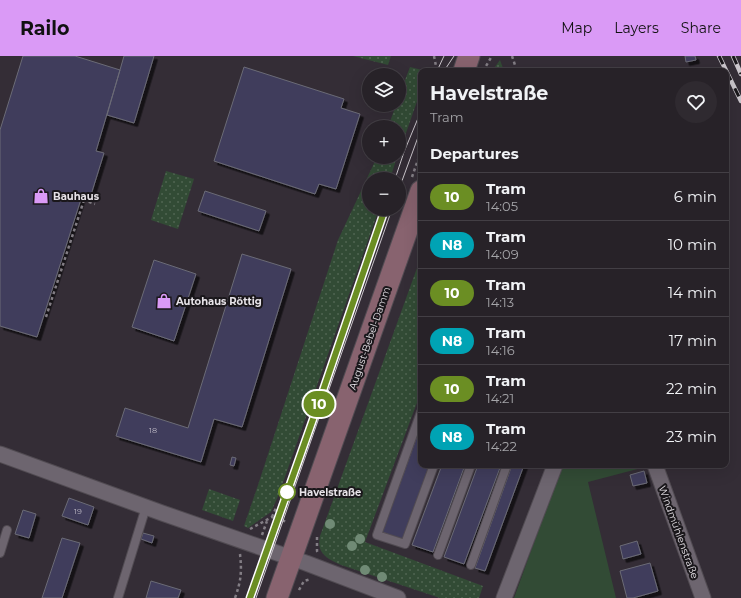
<!DOCTYPE html>
<meta charset="utf-8">
<style>
body{margin:0;font-family:Montserrat,sans-serif;background:#2f2a30;color:#f1f3f6;height:100vh;display:flex;flex-direction:column;font-size:15px;white-space:nowrap}
*{box-sizing:border-box;margin:0}
p{font-size:13px;color:#a4a4a8}
.icon{flex:none;width:22px;height:22px;fill:none;stroke:currentColor;stroke-width:2;stroke-linecap:round;stroke-linejoin:round}
.map{position:relative;flex:1;overflow:hidden}
.details{position:absolute;left:418px;top:12px;width:311px;height:400px;display:flex;flex-direction:column;background:#272228;border-radius:8px;box-shadow:0 4px 16px #0002,0 0 0 1px #433f45}
.details>*{flex:none}
.badge{padding:0 8px;border-radius:13px;font-size:14px;line-height:26px}
.controls{position:absolute;left:362px;top:12px;display:grid;gap:8px}
.controls a{display:grid;place-items:center;width:44px;height:44px;border-radius:50%;background:#272228;box-shadow:0 4px 16px #0002,0 0 0 1px #433f45;font-size:20px}
.map>.badge{position:absolute;translate:-50% -50%;box-shadow:0 0 0 2px #fff}
h2{padding:0 12px;font-size:15px;line-height:36px}
.round{display:grid;place-items:center;flex:none;width:42px;height:42px;border-radius:21px;background:#2f2a30}
.summary{display:flex;align-items:center;justify-content:space-between;height:68px;padding:0 12px}
h1{font-size:19px;font-weight:700;line-height:30px}
ul{padding:0;list-style:none}
li{display:flex;align-items:center;gap:12px;height:48px;padding:0 12px;border-top:1px solid #433f45}
li div{flex:1}
li b{display:block;font-size:15px}
li em{font-style:normal}
li .badge{min-width:44px;font-weight:700;text-align:center}
header{display:flex;align-items:center;gap:24px;box-sizing:border-box;height:56px;padding:0 20px;background:#da9af6;color:#111}
header strong{font-size:19px}
nav{display:flex;gap:22px;margin-inline-start:auto;font-size:14px}
.map>svg:first-child{display:block}
.grass{fill:url(#grass-dots)}
.garden{fill:#324b35}
.building{fill:#3f3c5c;stroke:#6b6b76;filter:url(#shadow)}
.lines{fill:none;stroke-linecap:round;stroke-linejoin:round}
.lane-casing{stroke:#514b52;stroke-width:10}
.street-casing{stroke:#514b52;stroke-width:17}
.secondary-casing{stroke:#514b52;stroke-width:23}
.path{stroke:#837e85;stroke-width:2.5;stroke-dasharray:3 3;stroke-linecap:butt}
.lane{stroke:#6d656f;stroke-width:8}
.street{stroke:#6d656f;stroke-width:15}
.secondary{stroke:#88636f;stroke-width:21}
.tram{stroke:#cbc6cc;stroke-width:1}
.rail-casing{stroke:#cbc6cc;stroke-width:4.5}
.rail{stroke:#1a171b;stroke-width:3;stroke-dasharray:9;stroke-linecap:butt}
.tree{fill:#708a75}
.line-casing{stroke:#fff;stroke-width:9}
.line{stroke:#6b8e23;stroke-width:6}
.stop-dot{fill:#fff;stroke:#6b8e23;stroke-width:2}
.labels{text-anchor:middle;stroke-width:4;stroke-linejoin:round;paint-order:stroke}
.number-label{font-size:8px;fill:#bdb9c5}
.poi-label{font-size:10px;font-weight:bold;fill:#e7e3e8;stroke:#1a171b;text-anchor:start}
.street-label{font-size:10px;fill:#e7e3e8;stroke:#1a171b}
.stop-label{font-size:10px;font-weight:bold;fill:#e7e3e8;stroke:#1a171b;text-anchor:start}
</style>
<header>
<strong>Railo</strong>
<nav><a>Map</a><a>Layers</a><a>Share</a></nav>
</header>
<div class="map">
<svg width="741" height="542" viewBox="0 0 741 542">
<defs>
<pattern id="grass-dots" width="8" height="8" patternUnits="userSpaceOnUse"><rect width="8" height="8" fill="#324b35"/><path d="M2 2h.1M6 6h.1" fill="none" stroke="#506552" stroke-width="1.8" stroke-linecap="round"/></pattern>
<filter id="shadow"><feDropShadow dx="3.5" dy="3.5" stdDeviation="0" flood-color="#0009"/></filter>
</defs>
<rect width="100%" height="100%" fill="#342d36"/>
<path class="grass" d="M353,0H391L388,9Z
M500,4L504,15H492Z
M410,11L426,15H421V34L399,97V71H388L396,49H399V40Z
M377,101H397L390,123H369V153H379L279,438L271,456L248,472L244,470L258,429L338,184Z
M166,115L194,123L178,173L151,164Z
M421,201V336L365,486L483,530L479,542H440L341,509C328,503 316,498 320,480Z
M209,433L240,444L233,465L202,454Z"/>
<path class="garden" d="M562,409H649V410L588,426L616,542H514Z"/>
<path class="building" d="M23,0H75L120,14L96,95L104,97L90,142L82,140L37,281L0,270V74Z
M124,0H154L134,67L107,59Z
M685,0H695L696,4L686,6Z
M244,11L344,43L341,52L360,58L336,133L319,128L315,138L214,105Z
M205,135L266,155L259,175L198,155Z
M242,198L291,213L242,371L214,363L201,406L116,380L125,352L188,372Z
M154,204L196,218L174,285L132,271Z
M421,369V409H430L403,484L382,476Z
M232,401L236,402L234,410L230,409Z
M442,409H465L433,496L412,489Z
M478,409H501L464,508L444,501Z
M512,409H524L485,515L475,512Z
M644,415L647,427L633,430L630,419Z
M69,442L94,451L88,469L62,460Z
M23,454L36,458L29,482L15,478Z
M143,477L154,480L152,487L141,483Z
M62,482L80,487L62,542H42Z
M637,485L641,498L623,503L620,490Z
M650,507L658,535L633,542H627L620,515Z
M151,525L181,534L178,542H146Z"/>
<g class="lines">
<defs>
<path id="lane" d="M421,356L377,479L405,488L434,409
M0,497L7,474
M438,499L471,409
M471,509L507,409
M118,542L146,451"/>
<path id="street" d="M0,398L162,457L306,507L398,542
M655,409L703,542
M504,542L555,409"/>
<path id="secondary" d="M464,15L469,0
M277,542L421,135"/>
</defs>
<use href="#lane" class="lane-casing"/>
<use href="#street" class="street-casing"/>
<use href="#secondary" class="secondary-casing"/>
<path class="path" d="M434,0L437,15
M512,0L517,15
M483,15L492,0
M412,121L421,95
M83,144L95,148
M46,261L85,141
M272,461L276,452
M250,473L272,461L287,466
M262,479L267,465
M317,481V495L318,497
M299,534L304,525L311,523
M235,542C241,525 242,516 240,498"/>
<use href="#lane" class="lane"/>
<use href="#street" class="street"/>
<use href="#secondary" class="secondary"/>
<path class="tram" d="M437,15L444,0
M444,15L454,0
M395,123L404,96L421,55
M399,133L421,73
M353,248L385,153
M256,542L392,153"/>
<defs>
<path id="rail" d="M719,0L741,45
M733,0L741,18"/>
</defs>
<use href="#rail" class="rail-casing"/>
<use href="#rail" class="rail"/>
</g>
<g class="tree">
<circle cx="330" cy="468" r="5"/>
<circle cx="360" cy="483" r="5"/>
<circle cx="352" cy="490" r="5"/>
<circle cx="365" cy="514" r="5"/>
<circle cx="382" cy="521" r="5"/>
</g>
<g class="lines">
<defs>
<path id="line" d="M250,542L317,352L385,153"/>
</defs>
<use href="#line" class="line-casing"/>
<use href="#line" class="line"/>
</g>
<defs>
<symbol id="shop-bare" viewBox="-9 -9 18 18"><path d="M-5-2.5h2.3a2.7 3.5 0 0 1 5.4 0H5L5.5 6h-11ZM-1.5-2.5h3a1.5 2.3 0 0 0-3 0Z" fill="#da9af6" stroke="#1a171b" stroke-width="2.5" paint-order="stroke"/></symbol>
</defs>
<g fill-rule="evenodd">
<use href="#shop-bare" x="30" y="129" width="22" height="22"/>
<use href="#shop-bare" x="153" y="234" width="22" height="22"/>
</g>
<circle class="stop-dot" cx="287" cy="436" r="8"/>
<g class="labels">
<g class="number-label">
<text x="153" y="377">18</text>
<text x="78" y="458">19</text>
</g>
<g class="poi-label">
<text x="53" y="144">Bauhaus</text>
<text x="176" y="249">Autohaus Röttig</text>
</g>
<g class="street-label">
<text transform="translate(369 282) rotate(-71)" y="4">August-Bebel-Damm</text>
<text transform="translate(679 476) rotate(70)" y="4">Windmühlenstraße</text>
</g>
<g class="stop-label">
<text x="299" y="440">Havelstraße</text>
</g>
</g>
</svg>
<div class="controls">
<a><svg class="icon" aria-label="layers" viewBox="0 0 24 24"><path d="M12 4l9 5-9 5-9-5zM3 14l9 5 9-5"/></svg></a>
<a>+</a>
<a>−</a>
</div>
<b class="badge" style="left:319px;top:348px;background:#6b8e23;color:#fff">10</b>
<section class="details">
<div class="summary"><div><h1>Havelstraße</h1><p>Tram</p></div><a class="round"><svg class="icon" aria-label="heart" viewBox="0 0 24 24"><path d="M12 20l-8-8c-3-5 5-10 8-4 3-6 11-1 8 4z"/></svg></a></div>
<h2>Departures</h2>
<ul>
<li><span class="badge" style="background:#6b8e23;color:#fff">10</span><div><b>Tram</b><p>14:05</p></div><em>6 min</em></li>
<li><span class="badge" style="background:#00a3b4;color:#fff">N8</span><div><b>Tram</b><p>14:09</p></div><em>10 min</em></li>
<li><span class="badge" style="background:#6b8e23;color:#fff">10</span><div><b>Tram</b><p>14:13</p></div><em>14 min</em></li>
<li><span class="badge" style="background:#00a3b4;color:#fff">N8</span><div><b>Tram</b><p>14:16</p></div><em>17 min</em></li>
<li><span class="badge" style="background:#6b8e23;color:#fff">10</span><div><b>Tram</b><p>14:21</p></div><em>22 min</em></li>
<li><span class="badge" style="background:#00a3b4;color:#fff">N8</span><div><b>Tram</b><p>14:22</p></div><em>23 min</em></li>
</ul>
</section>
</div>
